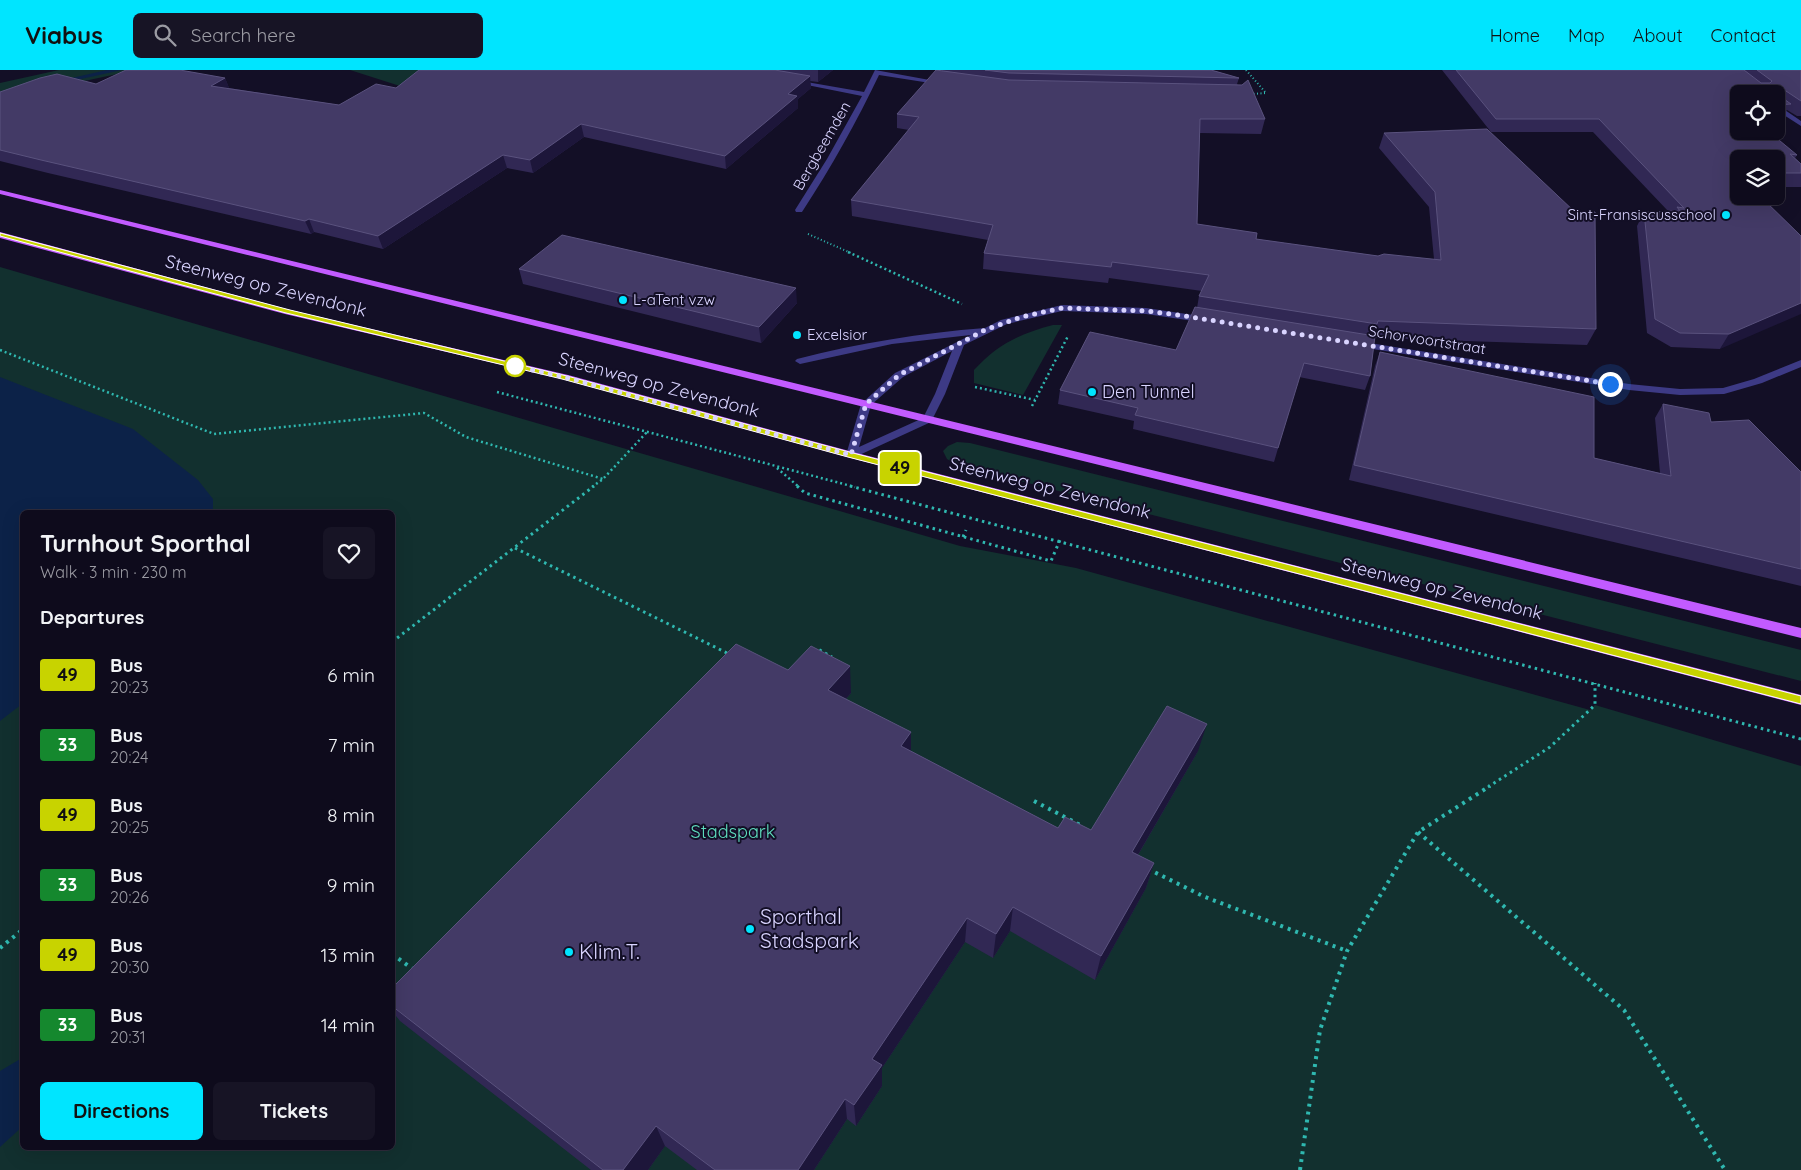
<!DOCTYPE html>
<meta charset="utf-8">
<style>
body{margin:0;font-family:Quicksand,sans-serif;background:#171425;color:#f1f3f6;height:100vh;display:flex;flex-direction:column;font-size:19px;white-space:nowrap}
*{box-sizing:border-box;margin:0}
p{font-size:16px;color:#9b9ba3}
.icon{flex:none;width:28px;height:28px;fill:none;stroke:currentColor;stroke-width:2;stroke-linecap:round;stroke-linejoin:round}
.map{position:relative;flex:1;overflow:hidden}
.side{position:absolute;left:20px;top:440px;width:375px;height:640px;display:flex;flex-direction:column;background:#0e0b1c;border-radius:8px;box-shadow:0 5px 20px #0002,0 0 0 1px #2e2b3b}
.side>*{flex:none}
.badge{padding:0 10px;border-radius:4px;font-size:18px;line-height:32px}
.buttons{position:absolute;left:1730px;top:15px;display:grid;gap:10px}
.buttons a{display:grid;place-items:center;width:55px;height:55px;border-radius:8px;background:#0e0b1c;box-shadow:0 5px 20px #0002,0 0 0 1px #2e2b3b;font-size:25px}
.you{position:absolute;width:25px;height:25px;margin:-12px;border:4px solid #fff;border-radius:50%;background:#1a73e8;box-shadow:0 0 0 8px #1a73e833}
.map>.badge{position:absolute;translate:-50% -50%;box-shadow:0 0 0 2px #fff}
h2{padding:0 20px;font-size:19px;line-height:45px}
.round{display:grid;place-items:center;flex:none;width:52px;height:52px;border-radius:8px;background:#171425}
.summary{display:flex;align-items:center;justify-content:space-between;height:85px;padding:0 20px}
h1{font-size:24px;font-weight:800;line-height:38px}
.primary-button{display:flex;gap:10px;margin-top:auto;padding:10px 20px}
.primary-button a{flex:1;height:58px;border-radius:8px;background:#00e5ff;color:#111;font-size:20px;font-weight:800;line-height:58px;text-align:center}
.primary-button a+a{background:#171425;color:#f1f3f6}
ul{padding:0;list-style:none}
li{display:flex;align-items:center;gap:15px;height:70px;padding:0 20px}
li div{flex:1}
li b{display:block;font-size:19px}
li em{font-style:normal}
li .badge{min-width:55px;font-weight:700;text-align:center}
header{display:flex;align-items:center;gap:30px;box-sizing:border-box;height:70px;padding:0 25px;background:#00e5ff;color:#111}
header strong{font-size:24px}
nav{display:flex;gap:28px;margin-inline-start:auto;font-size:18px}
.search{width:350px;height:45px;background:#171425;display:flex;align-items:center;gap:12px;box-sizing:border-box;padding:0 18px;border-radius:8px;color:#9b9ba3;font-size:19px}
.map>svg:first-child{display:block}
.green{fill:#12302f;fill-rule:evenodd}
.water{fill:#0c2248}
.lines{fill:none;stroke-linecap:round;stroke-linejoin:round}
.stream{fill:#0c2248;fill-rule:evenodd}
.path-far3{stroke:#2fb8b0;stroke-width:2;stroke-dasharray:1 2.5;stroke-linecap:butt}
.path-far2{stroke:#2fb8b0;stroke-width:2.5;stroke-dasharray:2 3;stroke-linecap:butt}
.path-far1{stroke:#2fb8b0;stroke-width:3;stroke-dasharray:2.5 4;stroke-linecap:butt}
.path{stroke:#2fb8b0;stroke-width:4;stroke-dasharray:3 5;stroke-linecap:butt}
.lane{fill:#3d3a85;fill-rule:evenodd}
.street{fill:#3d3a85;fill-rule:evenodd}
.primary{fill:#c25bff;fill-rule:evenodd}
.wall{fill:#312854}
.shaded-wall{fill:#1d163a}
.building{fill:#433a66;stroke:#5a527e}
.line{fill:#c8d300;stroke:#fff}
.walk{stroke:#d9d4ff;stroke-width:5;stroke-dasharray:0 9}
.poi-dot{fill:#00e5ff;stroke:#130f26;stroke-width:2}
.stop-dot{fill:#fff;stroke:#c8d300;stroke-width:2.5}
.labels{text-anchor:middle;stroke-width:4;stroke-linejoin:round;paint-order:stroke}
.far-street-label{font-size:15px;fill:#d9d4ff;stroke:#130f26}
.far-poi-label{font-size:15px;fill:#d9d4ff;stroke:#130f26;text-anchor:start}
.street-label{font-size:18px;fill:#d9d4ff;stroke:#130f26}
.poi-label{font-size:18px;fill:#d9d4ff;stroke:#130f26;text-anchor:start}
.park-label{font-size:18px;fill:#5fe0c0;stroke:#130f26}
.near-poi-label{font-size:21px;fill:#d9d4ff;stroke:#130f26;text-anchor:start}
</style>
<header>
<strong>Viabus</strong>
<div class="search"><svg class="icon" aria-label="search" viewBox="0 0 24 24"><circle cx="10" cy="10" r="6"/><path d="M15 15l6 6"/></svg>Search here</div>
<nav><a>Home</a><a>Map</a><a>About</a><a>Contact</a></nav>
</header>
<div class="map">
<svg width="1801" height="1100" viewBox="0 0 1801 1100">
<rect width="100%" height="100%" fill="#130f26"/>
<path class="green" d="M59,0H136L0,29V13Z
M350,0H421L400,16Z
M0,197L960,476L1076,498L1590,640L1595,635L1801,696V1100H0ZM22,442H392V1078H22Z
M1053,255H1062L1023,325L974,313V300C998,274 1019,264 1053,255Z
M957,372L970,373L1801,580V611L957,395L947,389L943,381L948,376Z"/>
<path class="water" d="M0,307L133,359L198,410L213,429V442H22V634L0,651Z
M22,988V1057L0,1077V1001Z"/>
<g class="lines">
<path class="stream" d="M107,0H122L58,14L54,12Z"/>
<path class="path-far3" d="M1246,0L1266,23L1252,24
M808,164L851,183"/>
<path class="path-far2" d="M848,182L962,234
M0,280L214,364L424,343L466,367L603,409
M975,317L1035,330
M497,322L855,417
M1032,336L1068,266
M777,398L799,417
M592,417L603,409L647,362"/>
<path class="path-far1" d="M797,416L805,423L1051,491L1060,470
M850,416L1801,669
M963,467L966,460
M515,478L729,584
M392,572L594,416
M814,582L818,579L832,587
M1488,717L1550,677L1595,635V613"/>
<path class="path" d="M1034,731L1082,756
M1418,762L1624,940L1725,1100
M1148,799L1205,827L1347,881
M0,878L22,860
M392,884L414,900
M1300,1100L1320,960L1347,881L1418,762L1490,716"/>
<path class="lane" d="M985,258L988,259V263L892,274L800,294L795,291L797,289C859,273 921,263 985,258Z"/>
<path class="street" d="M875,0L946,13L943,15L879,5C857,51 831,98 802,142H796L795,140L827,89L862,26L792,12L795,10L864,22Z
M1776,34L1801,51V56L1776,40Z
M1062,235L1146,238L1207,247L1212,250L1207,253L1146,244L1062,241L1007,254L964,275L945,324L931,352L855,387H847L846,385L861,334L895,303L1001,250ZM952,281L935,324L923,348L859,377L871,335L903,307Z
M1357,271L1629,314L1680,319L1723,318L1754,309L1801,290V297L1762,313L1724,324L1680,325L1629,320L1354,276L1352,274Z"/>
<path class="primary" d="M0,120L1801,558V568L0,124Z
M0,162L290,240L568,305L853,382L1801,625V635L847,387L562,309L285,244L0,168Z"/>
</g>
<path class="wall" d="M419,0H833L818,12L810,11L811,18L798,29V38L726,99L584,67L533,103L507,98L383,179L314,162L311,164L48,103L0,91V22L96,14L225,8L229,18L339,35L396,18Z
M942,0H1211L1239,8L1237,14L1265,49L1261,64L1200,63L1197,154L1256,169L1378,186L1434,189L1429,137L1379,78L1384,63L1596,259L1587,275L1375,268L1370,306L1365,320L1299,307L1274,392L1133,359L1134,351L1058,334L1060,320L1176,280L1197,238L1199,226L1202,221L1109,208L1108,213L983,199L984,183L988,170L852,146L851,130L909,60L897,58V44L942,1Z
M1442,0H1801V46H1797L1787,40L1783,47H1776V24H1739V61L1797,85L1795,88L1801,94V117H1776V89H1739V126L1801,166L1720,279L1671,277L1647,263L1637,156L1644,142L1668,141L1593,62H1491Z
M519,199L797,233L761,273L523,214Z
M1380,282L1594,388L1660,403L1655,348L1663,334L1711,352L1801,402V516L1349,410L1375,296Z
M788,600L851,623L846,629L911,681L1058,758L1091,760L1198,681L1138,785L1154,793L1146,818L1095,910L1010,861L993,888L965,872L882,998V1016L856,1056L847,1049L814,1100H697L665,1076L648,1100H591L400,951L392,941V918Z"/>
<path class="shaded-wall" d="M818,0H833L818,12Z
M810,6L811,18L798,29V38L726,99L725,86L788,24Z
M225,8L230,20L211,16Z
M581,54L584,67L533,103L530,90Z
M503,85L507,98L383,179L378,166Z
M309,149L314,162L311,164L305,151Z
M796,218L797,233L761,273L759,257Z
M1801,233V244L1720,279L1729,264Z
M850,596L851,623L830,647L828,620Z
M1207,654L1198,681L1125,807L1132,782Z
M911,662V689L901,676Z
M1154,793L1146,818L1095,910L1101,886Z
M1013,837L1010,861L993,888L996,864Z
M967,848L965,872L882,998V1016L856,1056L854,1035L872,989Z
M845,1029L847,1049L814,1100H798Z
M656,1056L665,1076L648,1100H623Z"/>
<path class="building" d="M126,0H180L225,8L211,16L339,35L376,14L396,18L419,0H775L810,6L788,24L797,26L725,86L581,54L530,90L503,85L378,166L309,149L305,151L41,90L0,80V22L40,8L57,4L96,14Z
M936,0L1009,10L1242,15L1248,10L1265,49H1200L1197,154L1257,163L1256,169L1378,186L1384,184L1441,190L1435,122L1384,63L1487,59L1576,143L1595,142L1596,259L1378,251L1377,254L1199,226L1209,205L1112,192L1111,197L984,183L993,155L851,130L919,47L897,44Z
M985,0H1211L1239,8L1009,3Z
M1456,0H1744L1761,13H1770L1772,11L1757,0H1801V31L1783,19L1781,27L1791,34L1776,35V24H1739V37H1738L1739,38V61H1768L1797,85L1790,84L1801,94V103H1776V89H1739V103H1735L1739,106V126H1760L1801,166V233L1729,264L1680,263L1655,249L1644,142L1680,141L1677,137L1684,138L1599,49H1496Z
M562,165L796,218L759,257L519,199Z
M1195,237L1375,266L1370,306L1304,293L1278,378L1135,345L1138,338L1060,320L1090,262L1176,280Z
M1380,282L1594,327V388L1671,406L1663,334L1709,343L1711,352L1749,350L1801,402V499L1354,395Z
M736,574L788,600L811,576L850,596L828,620L911,662L901,676L1058,758L1065,747L1091,760L1167,636L1207,654L1132,782L1154,793L1101,886L1013,837L996,864L967,848L872,989L882,995L854,1035L845,1029L798,1100H715L656,1056L623,1100H603L392,936V918Z"/>
<path class="line" d="M0,163L290,240L567,306L853,383L1801,626V634L848,387L562,309L286,243L0,166Z"/>
<g class="lines">
<path class="walk" d="M515,296L564,307L851,385L866,334L899,305L985,260L1021,247L1062,238L1146,241L1178,245L1610,314"/>
</g>
<g class="poi-dot">
<circle cx="1726" cy="145" r="5"/>
<circle cx="623" cy="230" r="5"/>
<circle cx="797" cy="265" r="5"/>
<circle cx="1092" cy="322" r="5"/>
<circle cx="750" cy="859" r="5"/>
<circle cx="569" cy="882" r="5"/>
</g>
<circle class="stop-dot" cx="515" cy="296" r="10"/>
<g class="labels">
<g class="far-street-label">
<text transform="translate(822 76) rotate(-60)" y="5">Bergbeemden</text>
<text transform="translate(1427 270) rotate(9)" y="5">Schorvoortstraat</text>
</g>
<g class="far-poi-label">
<text x="1716" y="150" text-anchor="end">Sint-Fransiscusschool</text>
<text x="633" y="235">L-aTent vzw</text>
<text x="807" y="270">Excelsior</text>
</g>
<g class="street-label">
<text transform="translate(266 216) rotate(14)" y="6">Steenweg op Zevendonk</text>
<text transform="translate(659 315) rotate(15)" y="6">Steenweg op Zevendonk</text>
<text transform="translate(1050 418) rotate(14)" y="6">Steenweg op Zevendonk</text>
<text transform="translate(1442 519) rotate(14)" y="6">Steenweg op Zevendonk</text>
</g>
<g class="poi-label">
<text x="1102" y="328">Den Tunnel</text>
</g>
<g class="park-label">
<text x="733" y="768">Stadspark</text>
</g>
<g class="near-poi-label">
<text x="760" y="854">Sporthal<tspan x="760" dy="24">Stadspark</tspan></text>
<text x="579" y="889">Klim.T.</text>
</g>
</g>
</svg>
<div class="buttons">
<a><svg class="icon" aria-label="locate" viewBox="0 0 24 24"><circle cx="12" cy="12" r="6"/><path d="M12 2v4M12 18v4M2 12h4M18 12h4"/></svg></a>
<a><svg class="icon" aria-label="layers" viewBox="0 0 24 24"><path d="M12 4l9 5-9 5-9-5zM3 14l9 5 9-5"/></svg></a>
</div>
<div class="you" style="left:1610px;top:314px"></div>
<b class="badge" style="left:900px;top:398px;background:#c8d300;color:#111">49</b>
<section class="side">
<div class="summary"><div><h1>Turnhout Sporthal</h1><p>Walk · 3 min · 230 m</p></div><a class="round"><svg class="icon" aria-label="heart" viewBox="0 0 24 24"><path d="M12 20l-8-8c-3-5 5-10 8-4 3-6 11-1 8 4z"/></svg></a></div>
<h2>Departures</h2>
<ul>
<li><span class="badge" style="background:#c8d300;color:#111">49</span><div><b>Bus</b><p>20:23</p></div><em>6 min</em></li>
<li><span class="badge" style="background:#15882e;color:#fff">33</span><div><b>Bus</b><p>20:24</p></div><em>7 min</em></li>
<li><span class="badge" style="background:#c8d300;color:#111">49</span><div><b>Bus</b><p>20:25</p></div><em>8 min</em></li>
<li><span class="badge" style="background:#15882e;color:#fff">33</span><div><b>Bus</b><p>20:26</p></div><em>9 min</em></li>
<li><span class="badge" style="background:#c8d300;color:#111">49</span><div><b>Bus</b><p>20:30</p></div><em>13 min</em></li>
<li><span class="badge" style="background:#15882e;color:#fff">33</span><div><b>Bus</b><p>20:31</p></div><em>14 min</em></li>
</ul>
<div class="primary-button"><a>Directions</a><a>Tickets</a></div>
</section>
</div>
